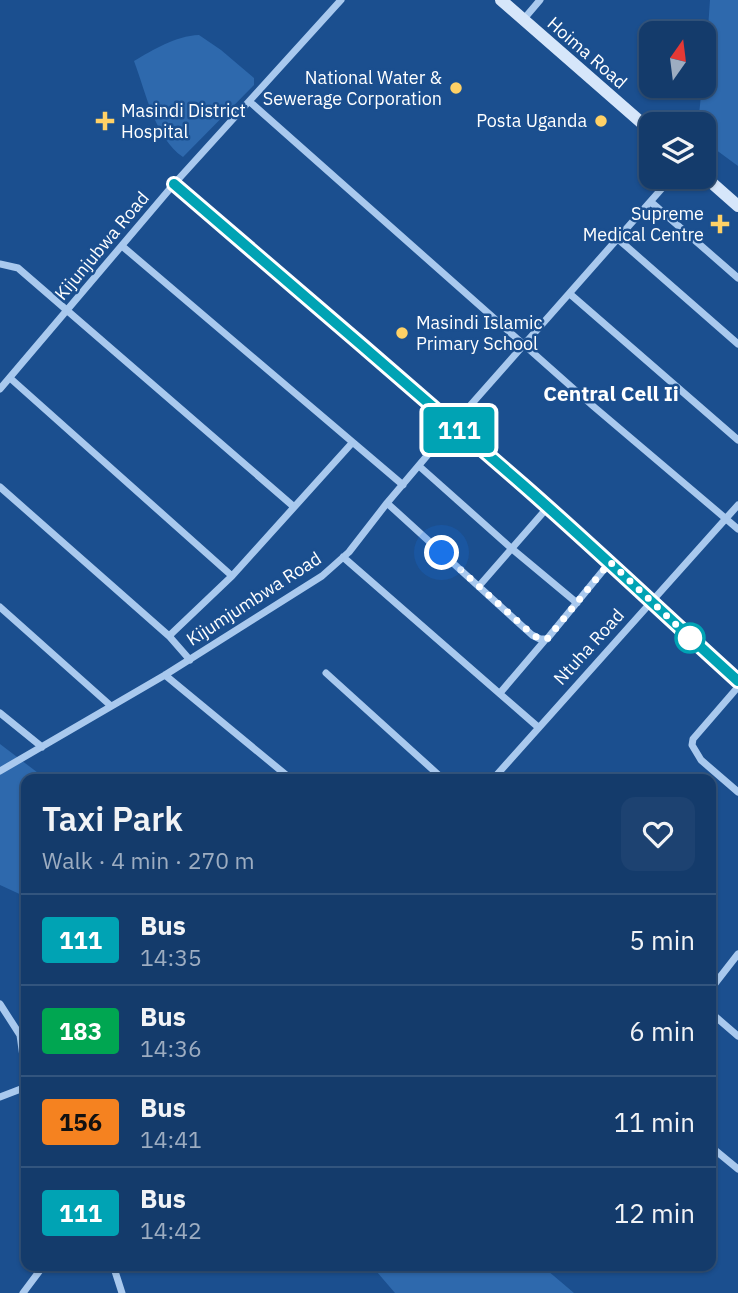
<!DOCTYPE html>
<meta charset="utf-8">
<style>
body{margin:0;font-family:"IBM Plex Sans",sans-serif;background:#1d4271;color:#f1f3f6;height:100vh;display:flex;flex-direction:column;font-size:26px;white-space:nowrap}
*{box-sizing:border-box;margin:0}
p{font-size:23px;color:#9dadc1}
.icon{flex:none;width:38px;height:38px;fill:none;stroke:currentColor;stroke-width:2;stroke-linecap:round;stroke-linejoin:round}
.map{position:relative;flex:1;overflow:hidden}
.details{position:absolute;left:21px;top:774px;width:695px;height:497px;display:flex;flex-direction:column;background:#143b6b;border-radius:14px;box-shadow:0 2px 5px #0004,0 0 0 2px #33557e}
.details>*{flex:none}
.badge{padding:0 14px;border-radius:5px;font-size:24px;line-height:46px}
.needle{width:46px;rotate:14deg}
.buttons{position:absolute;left:639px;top:21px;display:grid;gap:14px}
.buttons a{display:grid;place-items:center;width:77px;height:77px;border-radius:14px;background:#143b6b;box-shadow:0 2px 5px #0004,0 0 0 2px #33557e;font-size:35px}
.you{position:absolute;width:35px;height:35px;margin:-18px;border:5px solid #fff;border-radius:50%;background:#1a73e8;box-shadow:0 0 0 10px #1a73e833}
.map>.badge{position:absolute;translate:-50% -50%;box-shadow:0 0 0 4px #fff}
.round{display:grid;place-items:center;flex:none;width:74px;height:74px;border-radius:14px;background:#1d4271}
.summary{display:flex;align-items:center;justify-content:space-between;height:119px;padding:0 21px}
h1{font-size:33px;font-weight:600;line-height:52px}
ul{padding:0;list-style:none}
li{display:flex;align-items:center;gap:21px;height:91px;padding:0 21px;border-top:2px solid #33557e}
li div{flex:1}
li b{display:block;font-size:26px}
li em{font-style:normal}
li .badge{min-width:77px;font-weight:700;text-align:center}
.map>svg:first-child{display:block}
.green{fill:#2e69ad}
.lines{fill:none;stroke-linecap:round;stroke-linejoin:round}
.minor{stroke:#a9c9ee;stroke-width:7}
.secondary{stroke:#d6e6fa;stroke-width:12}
.line-casing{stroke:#fff;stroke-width:16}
.line{stroke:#00a3b4;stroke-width:10}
.walk{stroke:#fff;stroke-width:7;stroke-dasharray:0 12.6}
.poi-dot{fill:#ffd166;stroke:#1b4f8f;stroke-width:2.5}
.stop-dot{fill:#fff;stroke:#00a3b4;stroke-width:3.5}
.labels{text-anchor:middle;stroke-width:5;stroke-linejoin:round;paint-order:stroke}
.street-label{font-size:18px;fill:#fff;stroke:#1b4f8f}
.poi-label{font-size:18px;fill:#fff;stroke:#1b4f8f;text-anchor:end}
.quarter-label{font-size:21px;font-weight:bold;fill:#fff;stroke:#1b4f8f}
</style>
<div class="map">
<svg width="738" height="1293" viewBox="0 0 738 1293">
<rect width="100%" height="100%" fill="#1b4f8f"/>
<path class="green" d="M710,0H738V166L704,141V124H698L702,86H704Z
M199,35L221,50L254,78V85L183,157C155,138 146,93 134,61C153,50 175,36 199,35Z
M0,744L46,779H26V897L0,885Z
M371,1265H541L574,1293H395Z"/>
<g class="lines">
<path class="minor" d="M523,20L540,0
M250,102L593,406L738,529
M174,184C290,285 407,384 523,485C596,549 666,616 738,681
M651,202L738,278
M618,239L738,344
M122,246L403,485
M0,264L18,268L293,506
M570,294L738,440
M10,378L232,576
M0,389L174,184L341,0
M419,466L511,548L577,603
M0,487L169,636L190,660
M387,503L532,635L540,639H547L610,562
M343,557L538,727
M479,586L548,507
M0,607L111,706
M169,636L232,576L352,443
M326,673L443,779
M165,675L291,779
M738,687L693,739L692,745L701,760L738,792
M500,693L546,639
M0,713L42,747
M0,771L165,675L322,576L349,552L387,503L453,425L672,177
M493,779L738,505
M710,990L738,954
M0,1004L20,1035L26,1079
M710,1012L738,1036
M0,1097L26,1087
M710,1146L738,1169
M113,1265L122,1293
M23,1293L44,1265"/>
<path class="secondary" d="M501,0L651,131
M704,176L738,206"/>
</g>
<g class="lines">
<defs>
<path id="line" d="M174,184C291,284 407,384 523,485C596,549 666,616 738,681"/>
</defs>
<use href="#line" class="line-casing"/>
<use href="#line" class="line"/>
<path class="walk" d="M442,553L533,635L540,639H547L610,562L690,638"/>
</g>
<g class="poi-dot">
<circle cx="456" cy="88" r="7"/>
<path d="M101.5 110.5h7v7h7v7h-7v7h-7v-7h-7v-7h7z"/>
<circle cx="601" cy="121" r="7"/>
<path d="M716.5 213.5h7v7h7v7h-7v7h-7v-7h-7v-7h7z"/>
<circle cx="402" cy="333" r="7"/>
</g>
<circle class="stop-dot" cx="690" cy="638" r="14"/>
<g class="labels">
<g class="street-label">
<text transform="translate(587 53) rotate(41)" y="6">Hoima Road</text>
<text transform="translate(102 246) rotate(-50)" y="6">Kijunjubwa Road</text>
<text transform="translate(254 599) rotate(-33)" y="6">Kijumjumbwa Road</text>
<text transform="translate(589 647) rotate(-48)" y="6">Ntuha Road</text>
</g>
<g class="poi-label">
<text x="442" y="84">National Water &amp;<tspan x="442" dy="21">Sewerage Corporation</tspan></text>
<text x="121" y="117" text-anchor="start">Masindi District<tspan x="121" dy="21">Hospital</tspan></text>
<text x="587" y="127">Posta Uganda</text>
<text x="704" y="220">Supreme<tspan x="704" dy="21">Medical Centre</tspan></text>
<text x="416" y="329" text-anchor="start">Masindi Islamic<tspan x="416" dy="21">Primary School</tspan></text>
</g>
<g class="quarter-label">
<text x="611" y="401">Central Cell Ii</text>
</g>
</g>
</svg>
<div class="buttons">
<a><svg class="needle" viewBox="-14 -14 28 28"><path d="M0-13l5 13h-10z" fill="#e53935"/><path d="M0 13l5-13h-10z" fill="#9dadc1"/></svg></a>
<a><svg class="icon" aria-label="layers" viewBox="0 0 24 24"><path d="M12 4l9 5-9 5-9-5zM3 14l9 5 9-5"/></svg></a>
</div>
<div class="you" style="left:442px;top:553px"></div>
<b class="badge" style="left:459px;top:430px;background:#00a3b4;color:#fff">111</b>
<section class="details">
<div class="summary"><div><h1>Taxi Park</h1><p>Walk · 4 min · 270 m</p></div><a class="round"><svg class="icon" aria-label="heart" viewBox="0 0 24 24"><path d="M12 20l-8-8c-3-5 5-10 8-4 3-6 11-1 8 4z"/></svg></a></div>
<ul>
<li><span class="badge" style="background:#00a3b4;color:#fff">111</span><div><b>Bus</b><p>14:35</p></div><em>5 min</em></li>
<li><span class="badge" style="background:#00a651;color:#fff">183</span><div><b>Bus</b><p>14:36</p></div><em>6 min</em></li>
<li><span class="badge" style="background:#f58220;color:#111">156</span><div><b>Bus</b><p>14:41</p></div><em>11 min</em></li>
<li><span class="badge" style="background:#00a3b4;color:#fff">111</span><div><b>Bus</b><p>14:42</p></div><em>12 min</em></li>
</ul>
</section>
</div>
